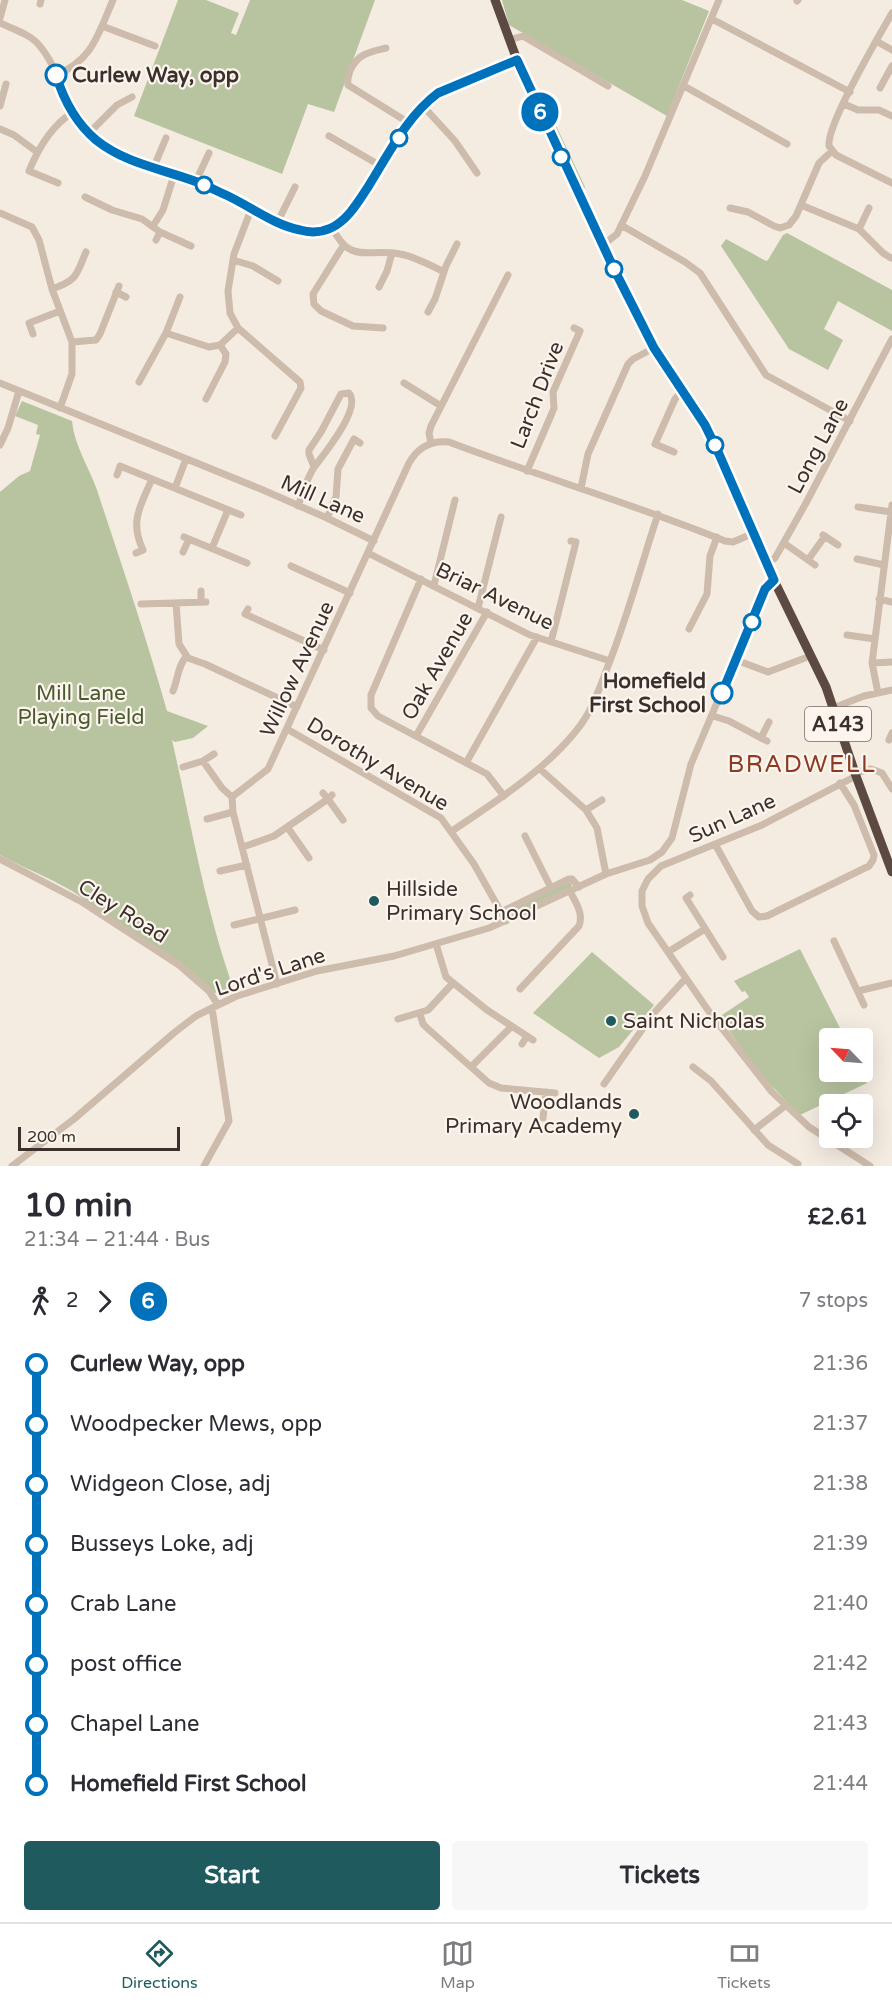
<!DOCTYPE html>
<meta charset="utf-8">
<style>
body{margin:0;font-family:"Varela Round",sans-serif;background:#f7f7f7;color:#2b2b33;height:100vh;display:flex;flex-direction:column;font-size:22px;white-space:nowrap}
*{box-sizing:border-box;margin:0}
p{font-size:20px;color:#7c7c81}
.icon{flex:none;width:33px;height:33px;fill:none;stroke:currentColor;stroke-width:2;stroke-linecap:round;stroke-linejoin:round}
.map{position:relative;height:1166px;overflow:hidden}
.drawer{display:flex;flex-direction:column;background:#fff;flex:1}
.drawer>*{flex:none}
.badge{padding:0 12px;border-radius:20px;font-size:21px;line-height:39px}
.needle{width:39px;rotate:295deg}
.fabs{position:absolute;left:819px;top:1028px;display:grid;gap:12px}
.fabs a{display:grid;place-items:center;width:54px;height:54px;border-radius:6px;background:#fff;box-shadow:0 6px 24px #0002;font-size:30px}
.scale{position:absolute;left:18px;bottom:15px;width:162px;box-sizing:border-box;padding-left:6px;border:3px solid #3b302b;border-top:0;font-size:16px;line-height:21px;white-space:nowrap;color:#3b302b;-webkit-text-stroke:4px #fbf5ee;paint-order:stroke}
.map>.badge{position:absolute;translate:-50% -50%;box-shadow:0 0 0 3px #fff}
.legs{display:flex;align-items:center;gap:9px;height:66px;padding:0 24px;font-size:20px}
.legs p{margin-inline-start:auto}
.head{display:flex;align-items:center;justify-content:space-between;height:102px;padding:0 24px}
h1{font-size:33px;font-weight:800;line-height:45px}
.primary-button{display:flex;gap:12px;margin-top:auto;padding:12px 24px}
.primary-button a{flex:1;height:69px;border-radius:6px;background:#1f5a5e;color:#fff;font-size:24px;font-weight:800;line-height:69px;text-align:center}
.primary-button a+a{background:#f7f7f7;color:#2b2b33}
ul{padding:0 24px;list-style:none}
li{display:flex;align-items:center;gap:21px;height:60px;font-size:22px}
li i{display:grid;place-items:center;width:9px;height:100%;margin:0 8px;background:currentColor}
li i::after{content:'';width:15px;height:15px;margin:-8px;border:4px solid;border-radius:50%;background:#fff}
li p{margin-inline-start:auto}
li:first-child i{background:linear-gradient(#0000 50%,currentColor 0)}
li:last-child i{background:linear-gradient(currentColor 50%,#0000 0)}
.dock{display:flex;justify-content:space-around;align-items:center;height:84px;border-top:2px solid #e1e1e2;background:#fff;font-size:16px;color:#7c7c81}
.dock a{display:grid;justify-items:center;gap:3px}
.dock .active{color:#1f5a5e}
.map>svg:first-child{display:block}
.green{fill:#b8c4a0}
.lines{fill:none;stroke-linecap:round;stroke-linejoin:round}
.minor{stroke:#cdbbac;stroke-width:7}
.highway{stroke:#5c4a42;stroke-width:9}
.line-1-casing{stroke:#fff;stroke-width:14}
.line-1{stroke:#0072bc;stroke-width:9}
.stop-1-dot{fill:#fff;stroke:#0072bc;stroke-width:3}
.poi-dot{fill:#1f5a5e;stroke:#fbf5ee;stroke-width:2}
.labels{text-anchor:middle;stroke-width:4.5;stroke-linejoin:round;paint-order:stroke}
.shield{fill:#fbf5ee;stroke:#756b66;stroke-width:1.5}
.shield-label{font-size:20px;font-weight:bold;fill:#3b302b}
.stop-label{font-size:21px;font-weight:bold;fill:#3b302b;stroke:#fbf5ee;text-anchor:start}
.street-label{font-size:21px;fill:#3b302b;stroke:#fbf5ee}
.park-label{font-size:21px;fill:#4a5a2e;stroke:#fbf5ee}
.poi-label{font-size:21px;fill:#3b302b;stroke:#fbf5ee;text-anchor:start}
.quarter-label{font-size:24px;letter-spacing:1.5px;fill:#8c3b22;stroke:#fbf5ee}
</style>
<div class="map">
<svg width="892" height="1166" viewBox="0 0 892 1166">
<rect width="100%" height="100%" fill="#f4ebe1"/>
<path class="green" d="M178,0H206L239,13L231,33L236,35L250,0H375L334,112L308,104L282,174L134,116Z
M502,0H682L709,11L667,116L509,25Z
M548,116L552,117L585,187L583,191Z
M787,233L892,290V331L838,301L824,329L843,340L828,370L789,349L721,246L726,239L766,261L768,260L783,235Z
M22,401L72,421C74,445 89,467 97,490C121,563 146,636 167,711L208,726L193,738L175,742L172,740C191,823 205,909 234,990L214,993L88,904C77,888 20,867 0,855V492L19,476L30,471L40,435L36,434L38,425L15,416Z
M570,882L572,884L571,887L514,913H505Z
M800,949L845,1038H830V1071H861L867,1083L800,1115L760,1074L719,1017L749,997L745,991L742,992L734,981Z
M592,952L654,1005L619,1047L599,1058L533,1013Z"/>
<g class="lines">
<path class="minor" d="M797,1L798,0
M40,4L41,0
M892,13L876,41L892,50
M0,18L5,0
M712,19L850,92
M0,23C13,29 30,34 39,45C63,73 62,109 91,135C120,161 158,169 194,181C209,186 225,194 240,201C259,210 279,226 301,231C311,233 323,232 332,228C348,220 358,202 368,187C388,155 407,116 438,93L517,60
M102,26L155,46
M509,40L523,36L608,86
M876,41C865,61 827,127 829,146L836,155L892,183
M386,48C369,52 357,54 350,71C348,77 347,79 348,85L409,123
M56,75C93,60 98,34 113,0
M684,86L787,144
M880,88L892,66
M844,104L858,110H879L892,116
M0,106L6,84
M423,106L455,141L477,173
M0,129L14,135L37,152
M89,133L117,105L132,97
M329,136L381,166
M153,169L166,138
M196,181L209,153
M58,183L29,171C38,149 51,126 72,113
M85,197L112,210L142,219L160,232L191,246
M801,205L859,229L883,253L891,258
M252,207L234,254L228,291L230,313L238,328L300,382L301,388L275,436
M730,208L748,212L774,226L780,228L789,225L796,216L819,163L832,151
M0,213L32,227L39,240L52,289L72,342V374L60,408
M278,221L295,187
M621,225L685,262L700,273L766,375L850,421
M153,226L163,210L174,175
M332,227C350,265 367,248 400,254C416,257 430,265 444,272
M859,229L869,208
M156,240L160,232
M603,245L617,234L645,176L719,0
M343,246L313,294L314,304L321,311L353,326L383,328
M233,260L253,266L278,281
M379,287L387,271L392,253
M52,289C78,280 76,275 86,252
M116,292L126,297
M428,312L435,299L446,266L457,244
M166,333L209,347L220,345L238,328
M33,334L29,323L60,311
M72,342L96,340L100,334L119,286
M139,382L166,333L180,297
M0,383L263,490L327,518L374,541
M404,383L441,406
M206,399L225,362L226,354L220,345
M431,443L429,433L431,426L508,275
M0,445L8,428L19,391
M674,452L655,444L675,399L682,391
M527,471L552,413L554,408L553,392L580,331L574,328
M117,475L120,466L241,515
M175,488L186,459
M581,488L588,454L628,364L633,359L654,348
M298,506C303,493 307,477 315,466C325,453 362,408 349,393L341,394L321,432L309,450V454L314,467
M858,507L891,512
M327,518L336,497L338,469L354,439L360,443
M823,535L838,545
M184,537L247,563
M784,543L815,565
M212,548L228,510
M183,552L189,539
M136,553L143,550C129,521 141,505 152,479
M368,553L530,635L610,661
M857,559L884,565
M808,560L825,536
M766,564L775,558L806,503L892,339
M291,566L350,593
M421,579L371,695V708L378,716L487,774L504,796
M434,585L455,500
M201,591V602
M879,599L892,602
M176,603L179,644L188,658L205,664L297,707
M141,604L206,602
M478,608L501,517
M248,609L245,614L324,650
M689,629L707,594L710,556L717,537
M847,635L875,639
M551,642L576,542L571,541
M736,660L768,672L805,658
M872,663L892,662
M173,691C178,679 178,665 186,657
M878,693L872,663L892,505
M833,708L864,696L892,690
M713,716L729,721L767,741
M287,729L441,818L474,864L506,921
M416,736L487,612
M761,738L769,722
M889,740L892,733
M203,761L222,788L232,797L233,812L277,984
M466,763L537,637
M183,767L203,761L214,754
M540,769L586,810L597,828L606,874
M855,773L871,769L882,773L892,789
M856,776L762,825L661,866L648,879L642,891V906L648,923L710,1013L772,1092L809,1127L870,1166
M323,793L328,799L332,795
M232,797L268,769L409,463C418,447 431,440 449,442C541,477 634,504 725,541L733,542L754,533
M586,810L602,800
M207,819L233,812
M288,828L309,858
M452,831C496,801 542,773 576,731C592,712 599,689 608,666C628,616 641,565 658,514
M525,836L551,888
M715,844L752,911L759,917L767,916L869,866L873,860L874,855L854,805L840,783
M243,847L274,836L328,799L343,820
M0,859L82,902L179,965L209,991L218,1005
M220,871L247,865
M690,895L686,898L723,957
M501,912L569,879H572L579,887
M234,925L295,910
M834,941L864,1005
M436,944L446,977L487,1010L533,1040
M668,952L705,929
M520,989L579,926C584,913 575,902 570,891
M858,991L892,983
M420,1014L423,1024L427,1028L489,1083L501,1088L555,1093
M398,1019L428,1010L453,983
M522,1044L527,1036
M471,1067L511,1027
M693,1067L711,1081L768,1145L798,1164
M604,1084L653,1014L686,978
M543,1118L546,1092
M754,1130L785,1106
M12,1166L74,1119L175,1032L196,1016L218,1005L237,996L317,971L394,956L489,928L606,874L650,860L662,852L672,838L691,764L765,589L774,580
M204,1166L229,1121L212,1008"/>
<path class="highway" d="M495,0L517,60L614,269L654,348L705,425L719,454L766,564L826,687L856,776L892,872"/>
</g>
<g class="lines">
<defs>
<path id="line-1" d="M56,75C64,101 76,123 96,140C126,164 163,169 197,182C207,186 217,191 226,195C250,206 274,225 300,230C310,233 322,232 331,228C348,220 358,202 368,187C388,155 407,116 438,93L517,60L614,269L654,348L705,425L719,454L774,580L765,589L722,693"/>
</defs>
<use href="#line-1" class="line-1-casing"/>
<use href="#line-1" class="line-1"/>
</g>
<g class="stop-1-dot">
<circle cx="56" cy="75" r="10"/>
<circle cx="399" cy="138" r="8"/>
<circle cx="561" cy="157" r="8"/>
<circle cx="204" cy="185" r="8"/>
<circle cx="614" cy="269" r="8"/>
<circle cx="715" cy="445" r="8"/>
<circle cx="752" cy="622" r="8"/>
<circle cx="722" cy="693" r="10"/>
</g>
<g class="poi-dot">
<circle cx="374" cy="901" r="6"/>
<circle cx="611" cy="1021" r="6"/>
<circle cx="634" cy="1114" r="6"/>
</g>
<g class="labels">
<rect class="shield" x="805" y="707" width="66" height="34" rx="4.5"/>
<g class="shield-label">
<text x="838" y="731">A143</text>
</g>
<g class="stop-label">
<text x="72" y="82">Curlew Way, opp</text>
<text x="706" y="688" text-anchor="end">Homefield<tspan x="706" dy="24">First School</tspan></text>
</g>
<g class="street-label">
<text transform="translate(537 395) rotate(-69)" y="7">Larch Drive</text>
<text transform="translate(818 446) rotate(-62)" y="7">Long Lane</text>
<text transform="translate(323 499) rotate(24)" y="7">Mill Lane</text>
<text transform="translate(495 596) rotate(26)" y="7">Briar Avenue</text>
<text transform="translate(437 666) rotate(-60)" y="7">Oak Avenue</text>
<text transform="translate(297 669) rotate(-65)" y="7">Willow Avenue</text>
<text transform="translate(378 764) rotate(31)" y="7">Dorothy Avenue</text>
<text transform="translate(732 818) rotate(-24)" y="7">Sun Lane</text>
<text transform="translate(123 911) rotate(32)" y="7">Cley Road</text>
<text transform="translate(270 972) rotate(-18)" y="7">Lord's Lane</text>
</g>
<g class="park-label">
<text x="81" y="700">Mill Lane<tspan x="81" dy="24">Playing Field</tspan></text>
</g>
<g class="poi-label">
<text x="386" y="896">Hillside<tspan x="386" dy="24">Primary School</tspan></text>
<text x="623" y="1028">Saint Nicholas</text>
<text x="622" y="1109" text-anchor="end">Woodlands<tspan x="622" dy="24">Primary Academy</tspan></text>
</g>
<g class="quarter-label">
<text x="802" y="772">BRADWELL</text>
</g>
</g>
</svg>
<div class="fabs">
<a><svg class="needle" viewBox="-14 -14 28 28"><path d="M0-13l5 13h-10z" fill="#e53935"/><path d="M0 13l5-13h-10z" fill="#7c7c81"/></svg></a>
<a><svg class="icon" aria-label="locate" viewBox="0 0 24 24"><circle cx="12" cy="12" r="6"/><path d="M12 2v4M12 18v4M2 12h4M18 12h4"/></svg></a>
</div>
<div class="scale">200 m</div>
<b class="badge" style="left:540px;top:112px;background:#0072bc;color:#fff">6</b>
</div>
<section class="drawer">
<div class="head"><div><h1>10 min</h1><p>21:34 – 21:44 · Bus</p></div><b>£2.61</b></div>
<div class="legs"><svg class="icon" aria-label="walk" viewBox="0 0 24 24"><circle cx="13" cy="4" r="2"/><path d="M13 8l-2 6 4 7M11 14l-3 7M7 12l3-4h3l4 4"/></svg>2<svg class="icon" aria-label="forward" viewBox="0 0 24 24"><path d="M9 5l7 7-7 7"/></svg><b class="badge" style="background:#0072bc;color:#fff">6</b><p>7 stops</p></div>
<ul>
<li><i style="color:#0072bc"></i><b>Curlew Way, opp</b><p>21:36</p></li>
<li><i style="color:#0072bc"></i><span>Woodpecker Mews, opp</span><p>21:37</p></li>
<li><i style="color:#0072bc"></i><span>Widgeon Close, adj</span><p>21:38</p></li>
<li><i style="color:#0072bc"></i><span>Busseys Loke, adj</span><p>21:39</p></li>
<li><i style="color:#0072bc"></i><span>Crab Lane</span><p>21:40</p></li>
<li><i style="color:#0072bc"></i><span>post office</span><p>21:42</p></li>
<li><i style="color:#0072bc"></i><span>Chapel Lane</span><p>21:43</p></li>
<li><i style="color:#0072bc"></i><b>Homefield First School</b><p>21:44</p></li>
</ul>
<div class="primary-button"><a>Start</a><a>Tickets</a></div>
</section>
<nav class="dock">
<a class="active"><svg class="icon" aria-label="directions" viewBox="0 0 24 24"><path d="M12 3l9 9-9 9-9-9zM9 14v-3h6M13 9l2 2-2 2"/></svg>Directions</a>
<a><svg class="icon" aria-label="map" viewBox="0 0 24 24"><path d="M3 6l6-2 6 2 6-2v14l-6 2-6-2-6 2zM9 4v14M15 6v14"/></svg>Map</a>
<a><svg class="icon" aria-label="tickets" viewBox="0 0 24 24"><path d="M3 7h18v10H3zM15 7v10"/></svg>Tickets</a>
</nav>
